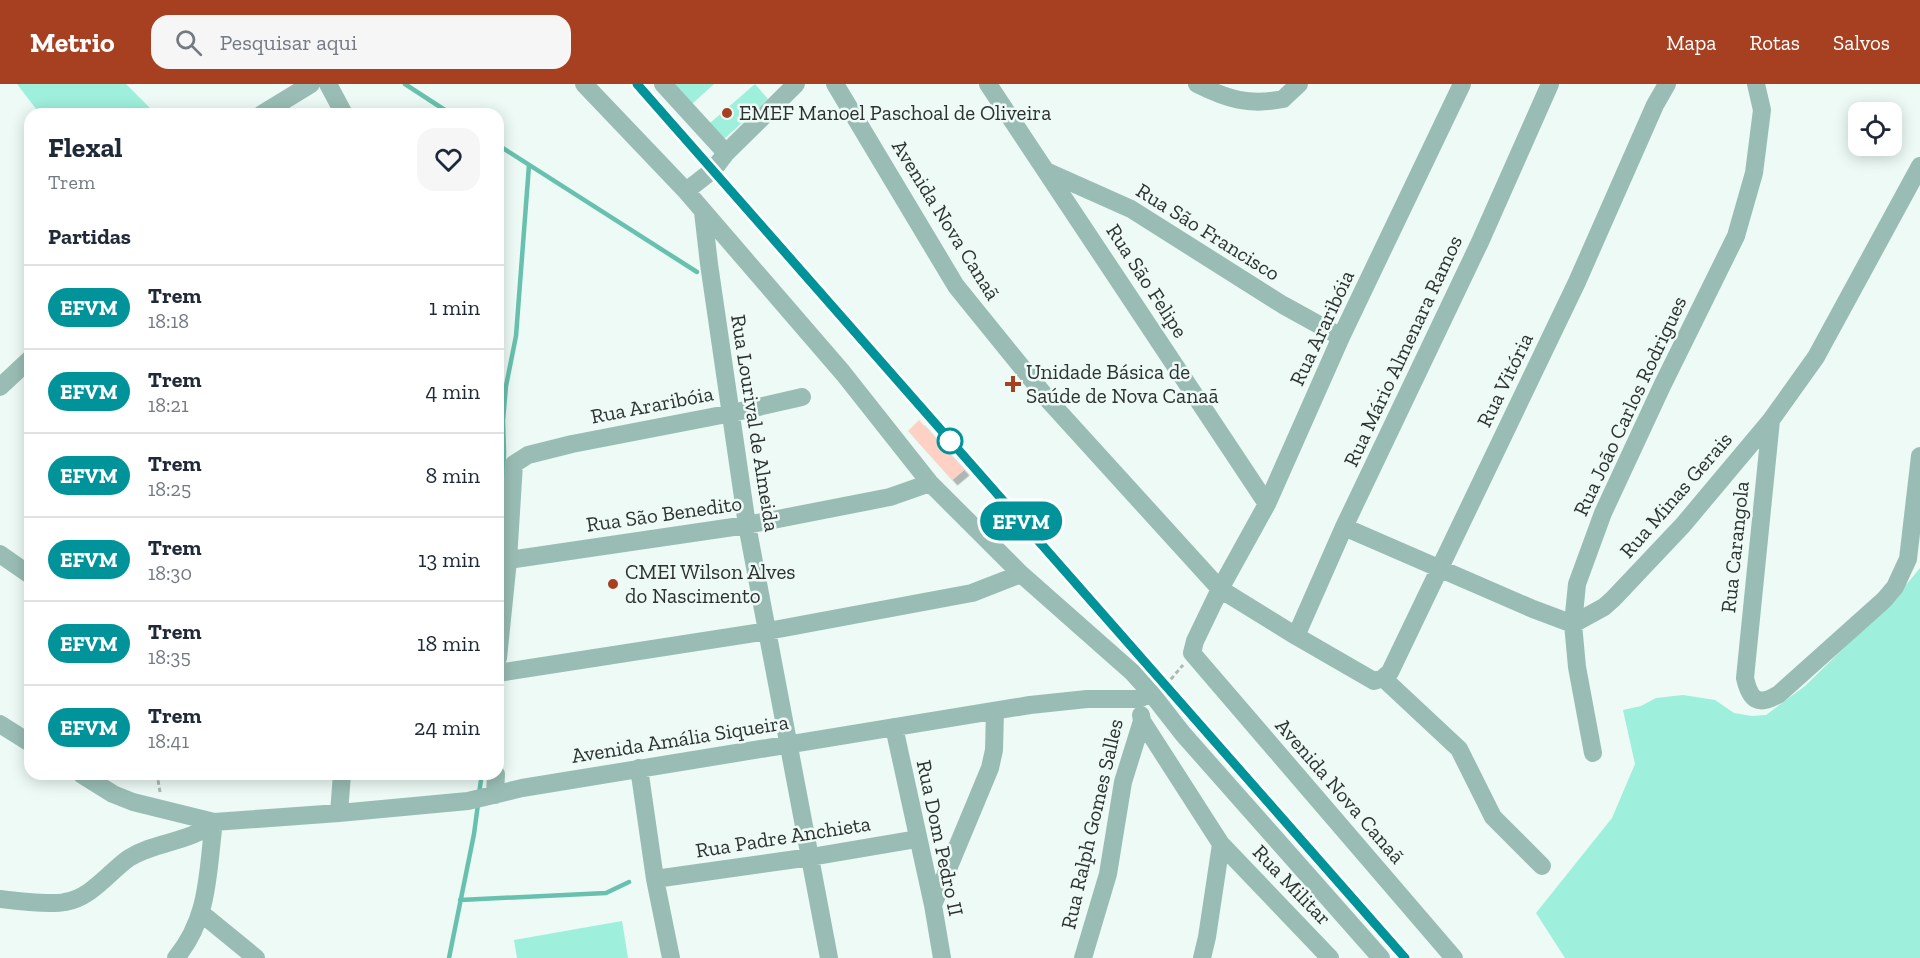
<!DOCTYPE html>
<html lang="pt">
<meta charset="utf-8">
<style>
body{margin:0;font-family:"Zilla Slab",serif;background:#f6f6f7;color:#1f2937;height:100vh;display:flex;flex-direction:column;font-size:22px;white-space:nowrap}
*{box-sizing:border-box;margin:0}
p{font-size:20px;color:#747a83}
.icon{flex:none;width:33px;height:33px;fill:none;stroke:currentColor;stroke-width:2;stroke-linecap:round;stroke-linejoin:round}
.map{position:relative;flex:1;overflow:hidden}
.side{position:absolute;left:24px;top:24px;width:480px;height:672px;display:flex;flex-direction:column;background:#fff;border-radius:18px;box-shadow:0 3px 15px #0003}
.side>*{flex:none}
.badge{padding:0 12px;border-radius:20px;font-size:21px;line-height:39px}
.fabs{position:absolute;left:1848px;top:18px;display:grid;gap:12px}
.fabs a{display:grid;place-items:center;width:54px;height:54px;border-radius:12px;background:#fff;box-shadow:0 3px 15px #0003;font-size:30px}
.map>.badge{position:absolute;translate:-50% -50%;box-shadow:0 0 0 3px #fff}
h2{padding:0 24px;font-size:22px;line-height:54px}
.round{display:grid;place-items:center;flex:none;width:63px;height:63px;border-radius:18px;background:#f6f6f7}
.summary{display:flex;align-items:center;justify-content:space-between;height:102px;padding:0 24px}
h1{font-size:28px;font-weight:700;line-height:45px}
ul{padding:0;list-style:none}
li{display:flex;align-items:center;gap:18px;height:84px;padding:0 24px;border-top:2px solid #e0e1e3}
li div{flex:1}
li b{display:block;font-size:22px}
li em{font-style:normal}
li .badge{min-width:66px;font-weight:700;text-align:center}
header{display:flex;align-items:center;gap:36px;box-sizing:border-box;height:84px;padding:0 30px;background:#a73f21;color:#fff}
header strong{font-size:28px}
nav{display:flex;gap:33px;margin-inline-start:auto;font-size:21px}
.search{width:420px;height:54px;background:#f6f6f7;display:flex;align-items:center;gap:15px;box-sizing:border-box;padding:0 21px;border-radius:18px;color:#747a83;font-size:22px}
.map>svg:first-child{display:block}
.green{fill:#9eefdc}
.lines{fill:none;stroke-linecap:round;stroke-linejoin:round}
.stream{stroke:#68c1ae;stroke-width:4.5}
.building{fill:#fed1c4;filter:url(#shadow)}
.path{stroke:#aeb9b6;stroke-width:3;stroke-dasharray:4.5 3;stroke-linecap:butt}
.minor{stroke:#99bdb4;stroke-width:18}
.rail-casing{stroke:#646c6a;stroke-width:7}
.rail{stroke:#edfaf6;stroke-width:4.5;stroke-dasharray:14;stroke-linecap:butt}
.line-casing{stroke:#fff;stroke-width:14}
.line{stroke:#00939a;stroke-width:9}
.poi-dot{fill:#a73f21;stroke:#edfaf6;stroke-width:2}
.stop-dot{fill:#fff;stroke:#00939a;stroke-width:3}
.labels{text-anchor:middle;stroke-width:5;stroke-linejoin:round;paint-order:stroke}
.poi-label{font-size:21px;fill:#2d3231;stroke:#edfaf6;text-anchor:start}
.street-label{font-size:21px;fill:#2d3231;stroke:#edfaf6}
</style>
<header>
<strong>Metrio</strong>
<div class="search"><svg class="icon" aria-label="search" viewBox="0 0 24 24"><circle cx="10" cy="10" r="6"/><path d="M15 15l6 6"/></svg>Pesquisar aqui</div>
<nav><a>Mapa</a><a>Rotas</a><a>Salvos</a></nav>
</header>
<div class="map">
<svg width="1920" height="874" viewBox="0 0 1920 874">
<defs>
<filter id="shadow"><feDropShadow dx="5.5" dy="5.5" stdDeviation="0" flood-color="#0004"/></filter>
</defs>
<rect width="100%" height="100%" fill="#edfaf6"/>
<path class="green" d="M17,0H126L156,30H40Z
M674,0H714L692,20Z
M755,0L768,15L724,55L710,39Z
M1920,484V874H1565L1536,829L1612,734L1635,680L1623,626L1641,622L1656,614L1683,611L1715,616L1734,629L1752,632L1766,631L1805,602L1896,513Z
M622,837L628,874H517L514,856Z"/>
<g class="lines">
<path class="stream" d="M405,0L451,30
M498,61L697,188
M503,409L504,368L503,336L506,302L516,252L529,81
M498,469L503,421
M479,709L482,690
M460,816L606,809L629,798
M449,874L474,750L478,720"/>
</g>
<path class="building" d="M919,336L964,386L952,396L908,347Z"/>
<g class="lines">
<path class="path" d="M1166,601L1183,581
M154,690L158,696L160,708"/>
<path class="minor" d="M328,0L344,30
M584,0L686,107L843,289L930,399L1021,490L1132,588L1151,609L1183,650L1381,874
M663,0L726,69
M835,0L956,202L1050,318L1220,505L1296,552L1374,597L1383,594L1390,588L1577,198L1655,21L1667,0
M988,0L1267,420
M1197,0C1227,15 1249,22 1283,15
M1283,15L1299,0
M262,30L311,0
M1048,88L1131,125L1283,221L1341,253
M686,107L713,86L726,69L796,0
M703,128L709,180L747,441L829,874
M0,303L30,275
M1771,336L1745,594C1750,616 1758,623 1779,610L1884,516L1895,503L1908,475L1920,372
M1344,443L1533,525L1573,540L1604,523L1613,515L1683,441L1771,336L1816,273L1920,82
M0,470L30,491
M508,476L747,441L890,413L930,399
M1296,552L1344,443L1480,158L1550,0
M498,574L508,476L514,380L528,371L572,360L732,329L802,313
M498,589L768,547L972,509L1021,490
M1383,594L1459,665L1493,733L1542,782
M1142,637L1221,760L1330,874
M0,640L30,659
M894,643L933,821L942,874
M1593,669L1577,583L1573,540L1577,500L1603,429L1662,302L1736,152L1754,89L1762,26L1756,0
M639,684L655,795L671,874
M81,690L113,710L133,718L214,738L339,729L468,717L522,704L1030,621L1087,615H1139L1151,609
M495,711L496,690
M339,729L342,690
M655,795L811,773L917,755
M0,815C16,817 50,821 65,818C91,814 108,789 129,774C156,757 190,759 214,738
M933,821L990,684L994,666L995,627
M201,829L256,874
M176,874C210,832 207,789 214,738
M1083,874L1108,790L1123,698L1142,637L1141,631
M1202,874L1207,853L1221,760
M1454,874L1192,569L1195,557L1220,505L1267,420L1341,253L1462,0"/>
<defs>
<path id="rail" d="M637,0L1405,874"/>
</defs>
<use href="#rail" class="rail-casing"/>
<use href="#rail" class="rail"/>
</g>
<g class="lines">
<defs>
<path id="line" d="M637,0L1405,874"/>
</defs>
<use href="#line" class="line-casing"/>
<use href="#line" class="line"/>
</g>
<g class="poi-dot">
<circle cx="727" cy="29" r="6"/>
<path d="M1010 291h6v6h6v6h-6v6h-6v-6h-6v-6h6z"/>
<circle cx="613" cy="500" r="6"/>
</g>
<circle class="stop-dot" cx="950" cy="357" r="12"/>
<g class="labels">
<g class="poi-label">
<text x="739" y="36">EMEF Manoel Paschoal de Oliveira</text>
<text x="1026" y="295">Unidade Básica de<tspan x="1026" dy="24">Saúde de Nova Canaã</tspan></text>
<text x="625" y="495">CMEI Wilson Alves<tspan x="625" dy="24">do Nascimento</tspan></text>
</g>
<g class="street-label">
<text transform="translate(946 136) rotate(58)" y="7">Avenida Nova Canaã</text>
<text transform="translate(1208 148) rotate(32)" y="7">Rua São Francisco</text>
<text transform="translate(1147 197) rotate(57)" y="7">Rua São Felipe</text>
<text transform="translate(1322 244) rotate(-65)" y="7">Rua Araribóia</text>
<text transform="translate(1403 267) rotate(-65)" y="7">Rua Mário Almenara Ramos</text>
<text transform="translate(1505 296) rotate(-64)" y="7">Rua Vitória</text>
<text transform="translate(652 321) rotate(-11)" y="7">Rua Araribóia</text>
<text transform="translate(1630 322) rotate(-65)" y="7">Rua João Carlos Rodrigues</text>
<text transform="translate(755 339) rotate(81)" y="7">Rua Lourival de Almeida</text>
<text transform="translate(1676 411) rotate(-49)" y="7">Rua Minas Gerais</text>
<text transform="translate(664 430) rotate(-8)" y="7">Rua São Benedito</text>
<text transform="translate(1735 463) rotate(-84)" y="7">Rua Carangola</text>
<text transform="translate(680 655) rotate(-9)" y="7">Avenida Amália Siqueira</text>
<text transform="translate(1340 707) rotate(49)" y="7">Avenida Nova Canaã</text>
<text transform="translate(1092 740) rotate(-77)" y="7">Rua Ralph Gomes Salles</text>
<text transform="translate(783 753) rotate(-9)" y="7">Rua Padre Anchieta</text>
<text transform="translate(940 754) rotate(78)" y="7">Rua Dom Pedro II</text>
<text transform="translate(1292 801) rotate(46)" y="7">Rua Militar</text>
</g>
</g>
</svg>
<div class="fabs">
<a><svg class="icon" aria-label="locate" viewBox="0 0 24 24"><circle cx="12" cy="12" r="6"/><path d="M12 2v4M12 18v4M2 12h4M18 12h4"/></svg></a>
</div>
<b class="badge" style="left:1021px;top:437px;background:#00939a;color:#fff">EFVM</b>
<section class="side">
<div class="summary"><div><h1>Flexal</h1><p>Trem</p></div><a class="round"><svg class="icon" aria-label="heart" viewBox="0 0 24 24"><path d="M12 20l-8-8c-3-5 5-10 8-4 3-6 11-1 8 4z"/></svg></a></div>
<h2>Partidas</h2>
<ul>
<li><span class="badge" style="background:#00939a;color:#fff">EFVM</span><div><b>Trem</b><p>18:18</p></div><em>1 min</em></li>
<li><span class="badge" style="background:#00939a;color:#fff">EFVM</span><div><b>Trem</b><p>18:21</p></div><em>4 min</em></li>
<li><span class="badge" style="background:#00939a;color:#fff">EFVM</span><div><b>Trem</b><p>18:25</p></div><em>8 min</em></li>
<li><span class="badge" style="background:#00939a;color:#fff">EFVM</span><div><b>Trem</b><p>18:30</p></div><em>13 min</em></li>
<li><span class="badge" style="background:#00939a;color:#fff">EFVM</span><div><b>Trem</b><p>18:35</p></div><em>18 min</em></li>
<li><span class="badge" style="background:#00939a;color:#fff">EFVM</span><div><b>Trem</b><p>18:41</p></div><em>24 min</em></li>
</ul>
</section>
</div>
